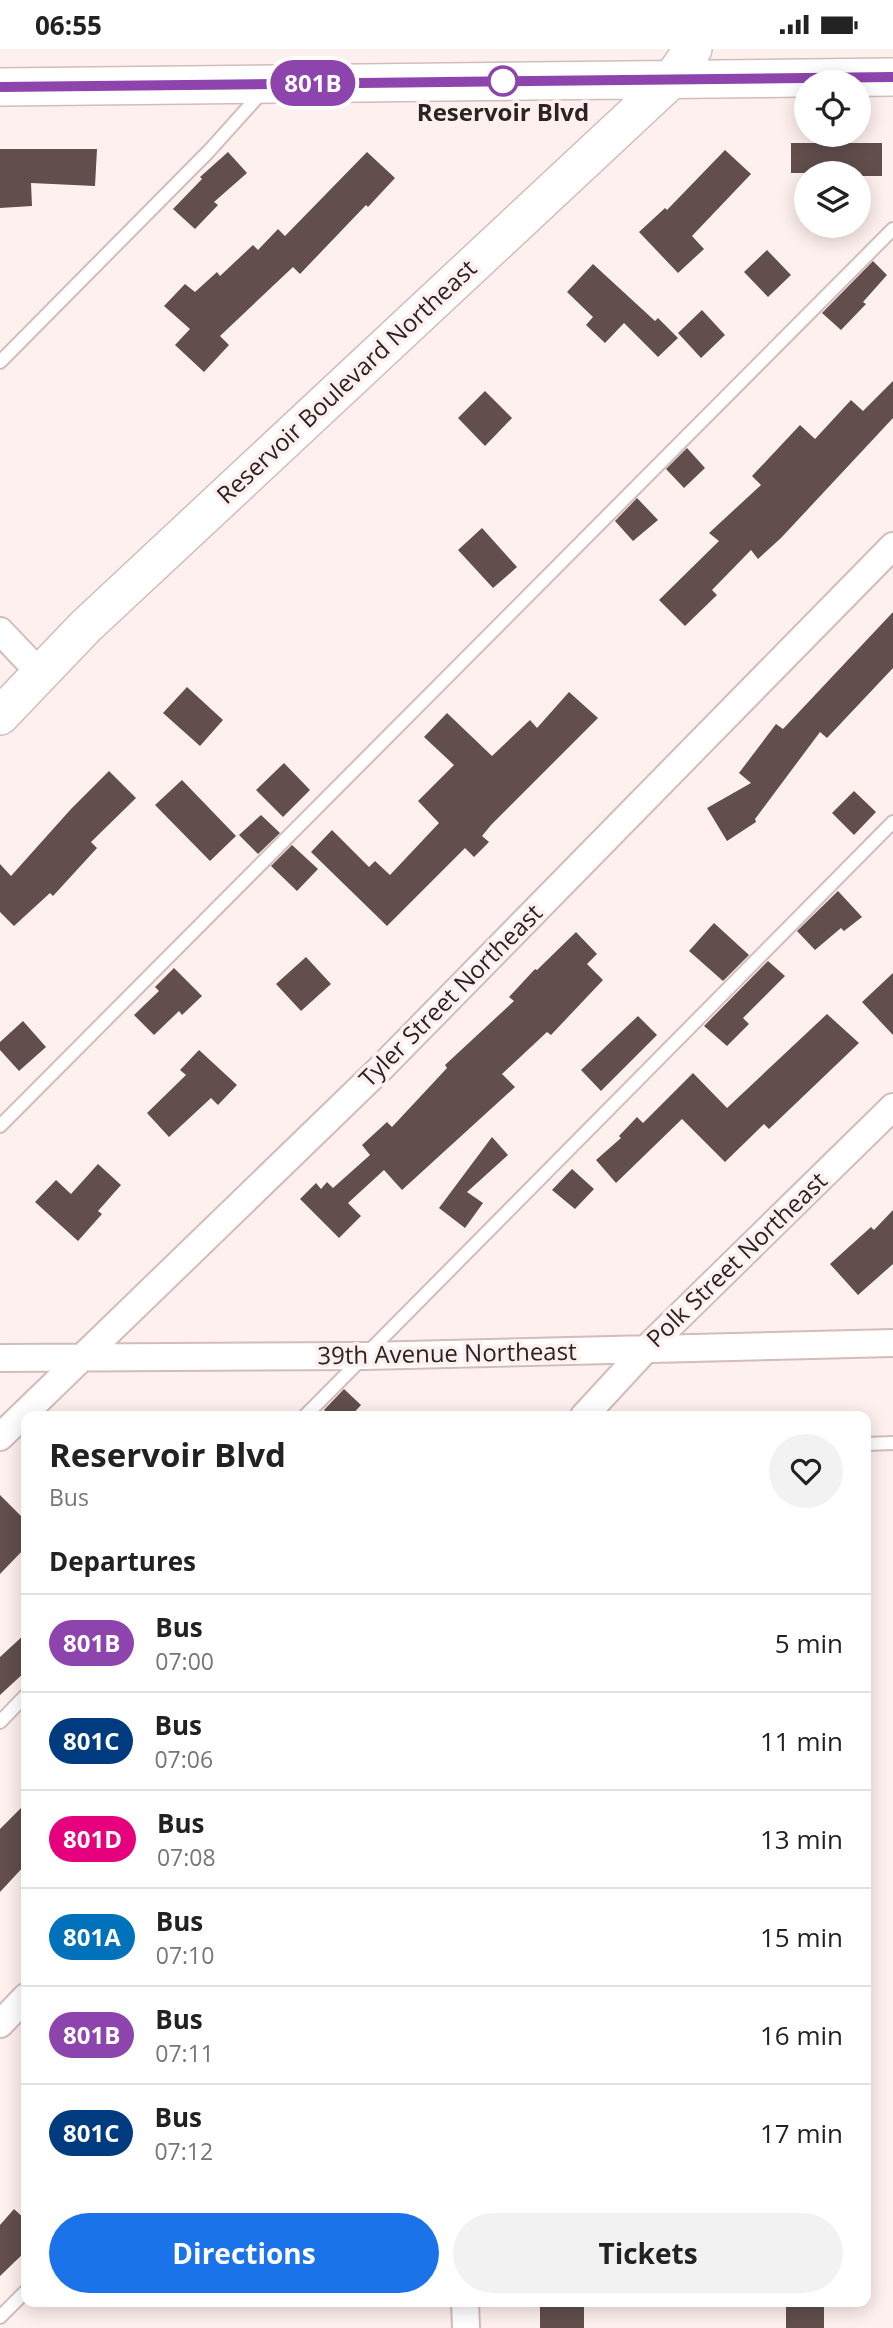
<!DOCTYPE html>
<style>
body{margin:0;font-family:"Open Sans",sans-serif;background:#f2f2f2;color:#222;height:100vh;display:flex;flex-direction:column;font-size:26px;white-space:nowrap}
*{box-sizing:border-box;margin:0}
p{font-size:23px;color:#767676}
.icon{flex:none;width:38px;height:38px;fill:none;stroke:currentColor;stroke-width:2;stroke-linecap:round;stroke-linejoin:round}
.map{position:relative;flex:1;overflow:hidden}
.sheet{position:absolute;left:21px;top:1362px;width:850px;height:896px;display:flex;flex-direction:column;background:#fff;border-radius:14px;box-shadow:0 4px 18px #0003}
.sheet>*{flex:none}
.badge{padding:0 14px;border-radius:23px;font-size:24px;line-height:46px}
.buttons{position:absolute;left:794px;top:21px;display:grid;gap:14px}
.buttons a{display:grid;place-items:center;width:77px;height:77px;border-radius:50%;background:#fff;box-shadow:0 4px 18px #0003;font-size:35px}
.map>.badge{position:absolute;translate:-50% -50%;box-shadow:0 0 0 4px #fff}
h2{padding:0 28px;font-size:26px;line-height:63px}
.round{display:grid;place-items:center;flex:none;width:74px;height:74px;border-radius:37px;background:#f2f2f2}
.head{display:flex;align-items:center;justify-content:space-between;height:119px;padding:0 28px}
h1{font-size:33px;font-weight:700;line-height:52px}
.cta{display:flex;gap:14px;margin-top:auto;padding:14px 28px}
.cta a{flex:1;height:80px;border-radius:42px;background:#1a73e8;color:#fff;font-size:28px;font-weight:700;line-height:80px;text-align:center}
.cta a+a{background:#f2f2f2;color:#222}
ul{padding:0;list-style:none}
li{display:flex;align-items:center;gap:21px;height:98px;padding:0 28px;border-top:2px solid #e0e0e0}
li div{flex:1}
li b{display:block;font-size:26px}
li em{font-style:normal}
li .badge{min-width:77px;font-weight:700;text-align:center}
.status{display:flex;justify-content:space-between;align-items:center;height:49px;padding:0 35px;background:#fff;direction:ltr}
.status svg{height:19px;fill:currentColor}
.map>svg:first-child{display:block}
.building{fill:#614e4d}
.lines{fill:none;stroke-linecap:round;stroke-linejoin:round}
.lane-casing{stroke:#d3bcbb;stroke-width:16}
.street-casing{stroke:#d3bcbb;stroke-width:30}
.secondary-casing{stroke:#d3bcbb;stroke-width:40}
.lane{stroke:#fff;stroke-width:12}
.street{stroke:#fff;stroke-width:26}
.secondary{stroke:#fff;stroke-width:37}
.line-casing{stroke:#fff;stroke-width:16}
.line{stroke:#8e44ad;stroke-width:10}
.stop-dot{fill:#fff;stroke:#8e44ad;stroke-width:3.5}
.labels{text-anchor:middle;stroke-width:7;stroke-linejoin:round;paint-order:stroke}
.stop-label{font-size:24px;font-weight:bold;fill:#2c2323;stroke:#fef0ef}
.street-label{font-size:24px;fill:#2c2323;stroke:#fef0ef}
</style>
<div class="status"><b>06:55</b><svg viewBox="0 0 49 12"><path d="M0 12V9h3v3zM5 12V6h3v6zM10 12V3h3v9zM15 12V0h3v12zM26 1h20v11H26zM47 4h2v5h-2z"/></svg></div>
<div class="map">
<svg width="893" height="2279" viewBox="0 0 893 2279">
<rect width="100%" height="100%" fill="#fef0ef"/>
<path class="building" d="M791,94H882V127H859V124H791Z
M0,100H97L95,137L31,134L32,157L0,159Z
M725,101L751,125L692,187L704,200L678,224L639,183L665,159L667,161Z
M228,103L247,124L214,153L218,156L195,180L173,160L202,130L200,128Z
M367,103L395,129L368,158L366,156L300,225L293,218L220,287L229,296L204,323L175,296L190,280L164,257L185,235L195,243L217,223L220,227L253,196L258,201L278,180L285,187Z
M767,201L791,226L768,248L744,223Z
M873,212L887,226L863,253L866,255L841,281L822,264Z
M593,215L655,272L658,269L678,289L658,308L624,274L605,294L586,276L593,268L567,243Z
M702,261L725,286L701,309L678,284Z
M893,332V369L781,489L758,510L751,501L712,541L717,546L685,577L659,551L719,492L709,484L761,436L752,427L800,376L815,390L851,351L863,362Z
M485,342L512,369L485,397L458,369Z
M687,399L705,419L684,439L666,420Z
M637,449L658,471L633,492L615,472Z
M482,479L517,518L493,539L458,501Z
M893,563V619L827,689L820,683L755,770L756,773L727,792L707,759L751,734L739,724L776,675L783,680Z
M187,638L223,671L200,697L163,664Z
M569,643L598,669L491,776L482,787L489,793L474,808L465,799L387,877L311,803L332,781L369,818L375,812L390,826L439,774L418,752L454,716L424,688L447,664L492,707L530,671L537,679Z
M284,714L310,741L283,768L256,741Z
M109,722L136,749L91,793L97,799L53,847L50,844L14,877L0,863V815L11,827L71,760Z
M182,731L236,787L210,812L155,756Z
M854,742L876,763L854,786L832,764Z
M261,766L280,784L258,805L239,786Z
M292,796L318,820L297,842L271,817Z
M838,842L862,868L844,882L841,879L815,901L797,882Z
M714,874L749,906L723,932L689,902Z
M576,883L597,905L587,915L603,931L551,986L547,983L502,1025L515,1038L402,1141L384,1121L348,1154L361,1167L339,1189L300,1150L316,1134L321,1140L327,1133L333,1139L370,1106L362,1096L387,1073L392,1078L447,1019L445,1016L514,952L509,948L535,920L537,921Z
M306,908L331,935L301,962L276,935Z
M768,912L785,927L743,969L749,975L727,997L704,977Z
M174,919L202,947L182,966L179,962L154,986L134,966L159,942L155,938Z
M893,924V986L862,953Z
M827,965L859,994L769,1080L764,1075L725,1113L682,1070L616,1134L596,1111L621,1089L619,1087L637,1068L643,1074L693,1024L727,1059Z
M638,967L657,986L601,1042L581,1021Z
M23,972L46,998L19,1022L0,1001V993Z
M199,1001L237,1036L218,1056L211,1049L169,1088L147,1064L186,1026L180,1021Z
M492,1088L508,1106L467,1143L483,1154L465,1179L439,1159Z
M98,1115L121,1136L98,1162L102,1165L78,1192L35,1153L56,1131L71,1145Z
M572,1120L594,1140L575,1160L552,1141Z
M893,1161V1215L858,1246L830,1215L871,1178L874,1181Z
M344,1340L361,1356L351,1367H330L324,1361Z
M0,1446L26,1472V1498L0,1525Z
M26,1584V1622L0,1646V1608Z
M26,1754V1815L0,1843V1780Z
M14,2160L26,2171V2202L0,2227V2176Z
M540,2252H584V2279H540Z
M786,2257H824V2279H786Z"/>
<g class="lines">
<defs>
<path id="lane" d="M0,313L209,102L263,42
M0,1077L893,180
M305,1367L893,773
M866,1395L893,1394
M0,1673L26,1646
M0,2268L26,2242"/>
<path id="street" d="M0,582L40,624
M0,1309L365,1307L893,1294
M584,1367L645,1301L893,1058
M0,1388L381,1019L893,497
M0,1975L26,1948
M465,2252L466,2279"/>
<path id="secondary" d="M0,38L893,28
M0,667L85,578L672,30L693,0"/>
</defs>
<use href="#lane" class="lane-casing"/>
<use href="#street" class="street-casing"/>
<use href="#secondary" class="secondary-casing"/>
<use href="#lane" class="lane"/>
<use href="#street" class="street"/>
<use href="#secondary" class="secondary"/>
</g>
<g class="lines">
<defs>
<path id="line" d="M0,38L893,28"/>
</defs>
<use href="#line" class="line-casing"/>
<use href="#line" class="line"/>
</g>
<circle class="stop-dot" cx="503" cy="32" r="14"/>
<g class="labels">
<g class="stop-label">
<text x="503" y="72">Reservoir Blvd</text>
</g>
<g class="street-label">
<text transform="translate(347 333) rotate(-43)" y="8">Reservoir Boulevard Northeast</text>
<text transform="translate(451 947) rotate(-45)" y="8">Tyler Street Northeast</text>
<text transform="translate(737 1211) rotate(-44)" y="8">Polk Street Northeast</text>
<text transform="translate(447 1305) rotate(-1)" y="8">39th Avenue Northeast</text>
</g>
</g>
</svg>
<div class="buttons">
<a><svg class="icon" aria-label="locate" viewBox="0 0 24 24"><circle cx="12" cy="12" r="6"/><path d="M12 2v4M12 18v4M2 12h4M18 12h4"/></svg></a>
<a><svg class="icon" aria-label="layers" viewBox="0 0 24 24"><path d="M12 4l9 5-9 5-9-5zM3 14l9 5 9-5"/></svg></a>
</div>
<b class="badge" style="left:313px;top:34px;background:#8e44ad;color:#fff">801B</b>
<section class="sheet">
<div class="head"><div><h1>Reservoir Blvd</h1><p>Bus</p></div><a class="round"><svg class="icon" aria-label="heart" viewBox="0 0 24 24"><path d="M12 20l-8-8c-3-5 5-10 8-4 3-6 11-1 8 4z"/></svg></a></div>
<h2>Departures</h2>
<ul>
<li><span class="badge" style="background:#8e44ad;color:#fff">801B</span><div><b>Bus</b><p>07:00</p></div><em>5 min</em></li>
<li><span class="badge" style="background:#003b80;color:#fff">801C</span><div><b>Bus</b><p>07:06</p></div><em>11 min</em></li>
<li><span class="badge" style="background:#e6007e;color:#fff">801D</span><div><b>Bus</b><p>07:08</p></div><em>13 min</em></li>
<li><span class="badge" style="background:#0072bc;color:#fff">801A</span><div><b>Bus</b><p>07:10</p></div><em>15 min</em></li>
<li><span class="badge" style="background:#8e44ad;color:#fff">801B</span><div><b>Bus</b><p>07:11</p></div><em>16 min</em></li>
<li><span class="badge" style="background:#003b80;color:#fff">801C</span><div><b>Bus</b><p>07:12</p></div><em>17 min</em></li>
</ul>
<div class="cta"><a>Directions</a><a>Tickets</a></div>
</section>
</div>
